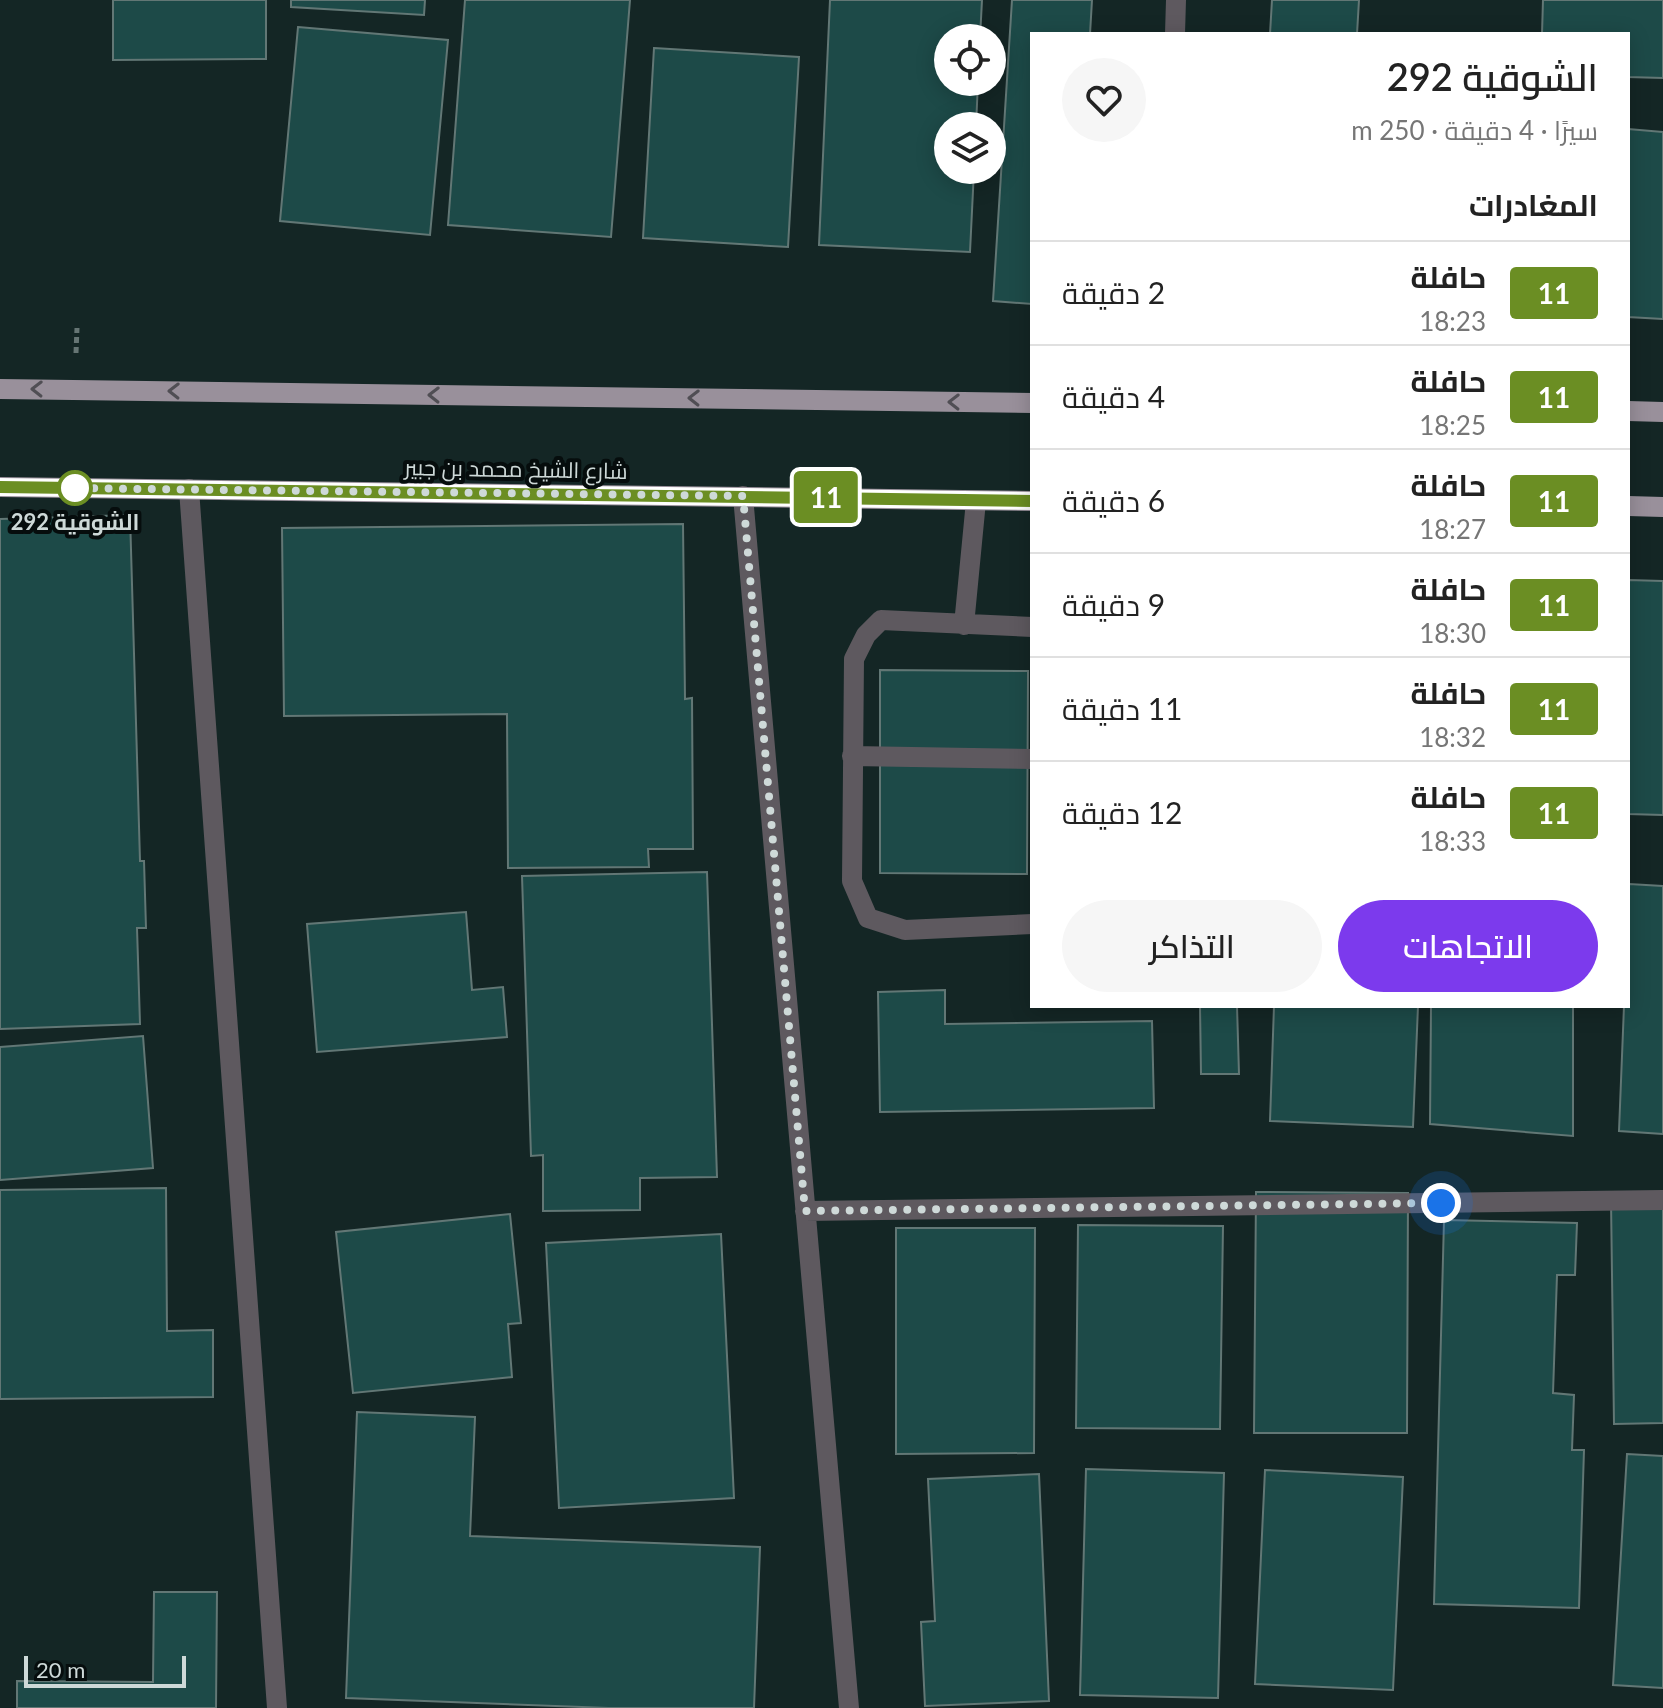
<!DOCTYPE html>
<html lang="ar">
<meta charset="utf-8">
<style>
body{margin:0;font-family:Lato,Cairo,sans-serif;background:#f6f6f6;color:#222;direction:rtl;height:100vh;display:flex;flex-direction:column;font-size:30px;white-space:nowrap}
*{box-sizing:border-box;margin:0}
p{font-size:26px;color:#767676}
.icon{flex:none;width:44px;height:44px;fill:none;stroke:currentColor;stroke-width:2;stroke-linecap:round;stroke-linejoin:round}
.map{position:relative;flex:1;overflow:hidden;direction:ltr}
.panel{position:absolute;left:1030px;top:32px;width:600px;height:976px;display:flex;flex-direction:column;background:#fff;border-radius:0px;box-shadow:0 4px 20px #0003;direction:rtl}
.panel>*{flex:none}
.badge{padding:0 16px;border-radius:6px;font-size:28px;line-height:52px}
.tools{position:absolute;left:934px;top:24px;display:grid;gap:16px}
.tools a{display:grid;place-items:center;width:72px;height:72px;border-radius:50%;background:#fff;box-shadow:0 4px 20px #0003;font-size:40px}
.scale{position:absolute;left:24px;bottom:20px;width:162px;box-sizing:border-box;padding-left:8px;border:4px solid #ced9d8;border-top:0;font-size:22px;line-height:28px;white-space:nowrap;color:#ced9d8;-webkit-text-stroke:6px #060d0d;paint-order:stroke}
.you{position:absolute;width:40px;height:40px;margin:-20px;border:6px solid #fff;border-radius:50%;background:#1a73e8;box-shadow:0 0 0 12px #1a73e833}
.map>.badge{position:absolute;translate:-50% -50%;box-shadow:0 0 0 4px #fff}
h2{padding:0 32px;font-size:30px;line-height:72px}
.round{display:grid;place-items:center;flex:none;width:84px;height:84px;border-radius:42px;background:#f6f6f6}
.summary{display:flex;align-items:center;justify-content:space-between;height:136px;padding:0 32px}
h1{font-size:38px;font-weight:600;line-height:60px}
.action{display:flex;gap:16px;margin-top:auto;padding:16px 32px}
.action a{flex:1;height:92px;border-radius:48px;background:#7c3aed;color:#fff;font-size:32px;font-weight:600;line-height:92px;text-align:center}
.action a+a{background:#f6f6f6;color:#222}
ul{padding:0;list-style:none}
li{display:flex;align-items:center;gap:24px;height:104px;padding:0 32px;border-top:2px solid #e0e0e0}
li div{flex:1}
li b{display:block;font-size:30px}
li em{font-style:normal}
li .badge{min-width:88px;font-weight:700;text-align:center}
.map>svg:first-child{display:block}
.building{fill:#1d4a48;stroke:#627775;stroke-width:2}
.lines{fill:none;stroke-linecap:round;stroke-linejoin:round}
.path{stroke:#667574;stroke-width:5;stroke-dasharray:6 4;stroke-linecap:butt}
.service{stroke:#5e595f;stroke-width:20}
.minor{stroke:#5e595f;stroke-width:20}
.primary{stroke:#99909b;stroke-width:20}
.oneway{stroke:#504e54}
.line-casing{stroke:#fff;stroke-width:18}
.line{stroke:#6b8e23;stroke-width:12}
.walk{stroke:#ced9d8;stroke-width:8;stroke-dasharray:0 14.4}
.stop-dot{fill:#fff;stroke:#6b8e23;stroke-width:4}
.labels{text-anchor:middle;stroke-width:8;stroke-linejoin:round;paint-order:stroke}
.street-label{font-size:22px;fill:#ced9d8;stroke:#060d0d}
.stop-label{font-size:22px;font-weight:bold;fill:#ced9d8;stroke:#060d0d}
</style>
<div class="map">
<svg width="1663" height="1708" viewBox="0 0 1663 1708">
<rect width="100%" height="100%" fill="#142625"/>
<path class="building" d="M113,0H266V59L113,60Z
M291,0H425L424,15L291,7Z
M465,0H630L611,237L448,225Z
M830,0H982L980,38H948V82H978L976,126H948V170H974L970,252L819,245Z
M1012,0H1092L1090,34H1032V304L993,301Z
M1272,0H1359L1357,34H1270Z
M1543,0H1663V78L1628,77V34H1542Z
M298,27L448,40L430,235L280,221Z
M654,48L799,57L788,247L643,238Z
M1628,129L1663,132V319L1628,317Z
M130,515L140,861H144L146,928H137L140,1024L0,1029V519Z
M683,524L685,699L692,698L693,849H648L649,867L508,868L507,714L284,716L282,528Z
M1628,580L1663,581V815L1628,814Z
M880,670L1028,671L1027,874L880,873Z
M707,872L717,1177L640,1178V1210L543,1211V1155L531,1156L522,876Z
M1629,884L1663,886V1134L1619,1131L1624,1006H1628Z
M466,912L472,990L503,987L507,1037L317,1052L307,924Z
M945,990V1024L1152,1021L1154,1108L880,1112L878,992Z
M1200,1006H1237L1239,1074H1201Z
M1274,1006H1418L1413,1127L1270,1121Z
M1431,1006H1573V1136L1430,1124Z
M143,1036L153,1168L0,1180V1047Z
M166,1188L167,1331L213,1330V1397L0,1399V1190Z
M1256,1192L1408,1193L1407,1433H1254Z
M1663,1199V1423L1614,1424L1611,1200Z
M510,1214L521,1323L508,1324L512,1377L353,1393L336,1232Z
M1444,1220L1577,1223L1575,1275H1557L1553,1393L1574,1395L1572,1450H1584L1579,1608L1434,1604Z
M1078,1225L1223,1226L1220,1429L1076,1428Z
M896,1228H1035L1034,1453L896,1454Z
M721,1234L734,1498L559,1508L546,1243Z
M357,1412L475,1417L470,1536L760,1547L754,1708H609L346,1698Z
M1627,1454L1663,1456V1688L1613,1685Z
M1086,1469L1224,1473L1218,1698L1080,1695Z
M1265,1470L1403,1477L1393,1690L1255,1684Z
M1039,1474L1049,1701L925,1706L921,1622L935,1621L928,1479Z
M154,1592H217L216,1708H17V1681L153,1682Z"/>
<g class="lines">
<path class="path" d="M76,353L77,328"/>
<path class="service" d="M1175,34L1176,0
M964,625L976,501
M1032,627L881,620L866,635L854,659L852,881L868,918L905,930L1032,924
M852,756L1032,759"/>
<path class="minor" d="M189,489L277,1708
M743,496L849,1708
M805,1211L1663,1200"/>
<path class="primary" d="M0,389L1032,403
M1628,411L1663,412
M0,487L1032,501
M1628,506L1663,507"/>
</g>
<defs><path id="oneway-chevron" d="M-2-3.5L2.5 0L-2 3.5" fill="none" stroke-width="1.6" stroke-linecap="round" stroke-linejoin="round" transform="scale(2)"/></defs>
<g class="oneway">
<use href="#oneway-chevron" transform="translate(37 389) rotate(-179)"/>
<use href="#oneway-chevron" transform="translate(174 391) rotate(-179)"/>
<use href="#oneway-chevron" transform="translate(434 395) rotate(-179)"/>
<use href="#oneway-chevron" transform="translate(694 398) rotate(-179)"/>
<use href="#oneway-chevron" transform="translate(954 402) rotate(-179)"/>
</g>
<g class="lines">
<defs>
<path id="line" d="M0,487L1032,501"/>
</defs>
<use href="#line" class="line-casing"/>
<use href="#line" class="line"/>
<path class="walk" d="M75,488H63L743,496L805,1211L1441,1203"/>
</g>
<circle class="stop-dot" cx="75" cy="488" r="16"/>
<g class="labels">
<g class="street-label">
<text transform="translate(516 469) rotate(1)" y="8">شارع الشيخ محمد بن جبير</text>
</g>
<g class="stop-label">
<text x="75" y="530">الشوقية 292</text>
</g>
</g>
</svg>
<div class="tools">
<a><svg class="icon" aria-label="locate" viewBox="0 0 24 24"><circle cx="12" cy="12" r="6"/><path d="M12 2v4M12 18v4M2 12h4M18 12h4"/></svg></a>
<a><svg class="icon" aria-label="layers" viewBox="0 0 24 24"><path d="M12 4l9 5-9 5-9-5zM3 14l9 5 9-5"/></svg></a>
</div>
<div class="scale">20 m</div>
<div class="you" style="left:1441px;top:1203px"></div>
<b class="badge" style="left:826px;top:497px;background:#6b8e23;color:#fff">11</b>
<section class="panel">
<div class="summary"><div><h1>الشوقية 292</h1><p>سيرًا · 4 دقيقة · 250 m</p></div><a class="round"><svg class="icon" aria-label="heart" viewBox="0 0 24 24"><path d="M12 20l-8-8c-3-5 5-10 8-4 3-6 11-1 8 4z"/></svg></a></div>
<h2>المغادرات</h2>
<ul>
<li><span class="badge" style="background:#6b8e23;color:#fff">11</span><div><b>حافلة</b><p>18:23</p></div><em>2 دقيقة</em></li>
<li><span class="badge" style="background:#6b8e23;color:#fff">11</span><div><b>حافلة</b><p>18:25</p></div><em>4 دقيقة</em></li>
<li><span class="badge" style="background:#6b8e23;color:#fff">11</span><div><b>حافلة</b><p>18:27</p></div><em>6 دقيقة</em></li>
<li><span class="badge" style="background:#6b8e23;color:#fff">11</span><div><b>حافلة</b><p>18:30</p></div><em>9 دقيقة</em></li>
<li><span class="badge" style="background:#6b8e23;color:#fff">11</span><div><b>حافلة</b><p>18:32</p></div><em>11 دقيقة</em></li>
<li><span class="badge" style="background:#6b8e23;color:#fff">11</span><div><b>حافلة</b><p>18:33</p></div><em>12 دقيقة</em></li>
</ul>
<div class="action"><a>الاتجاهات</a><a>التذاكر</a></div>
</section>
</div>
